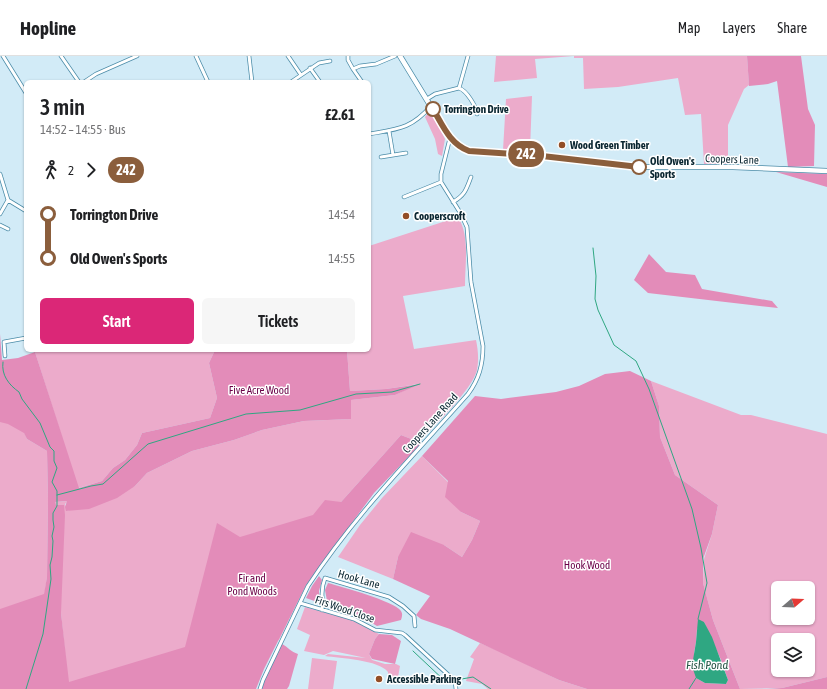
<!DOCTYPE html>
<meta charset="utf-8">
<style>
body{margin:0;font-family:"Asap Condensed",sans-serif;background:#f6f6f6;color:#202124;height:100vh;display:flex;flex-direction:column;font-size:15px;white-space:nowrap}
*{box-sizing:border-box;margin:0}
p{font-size:13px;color:#757577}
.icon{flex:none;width:22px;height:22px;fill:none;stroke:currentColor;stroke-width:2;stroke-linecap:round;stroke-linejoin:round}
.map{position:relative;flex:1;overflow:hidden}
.details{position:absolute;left:24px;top:24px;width:347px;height:272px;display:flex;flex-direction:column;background:#fff;border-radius:6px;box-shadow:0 1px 3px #0004}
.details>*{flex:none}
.badge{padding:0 8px;border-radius:13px;font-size:14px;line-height:26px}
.needle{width:26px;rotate:71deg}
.buttons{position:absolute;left:771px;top:525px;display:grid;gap:8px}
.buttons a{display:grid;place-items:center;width:44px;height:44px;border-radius:6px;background:#fff;box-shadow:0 1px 3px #0004;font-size:20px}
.map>.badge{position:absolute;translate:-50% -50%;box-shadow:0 0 0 2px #fff}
.legs{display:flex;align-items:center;gap:6px;height:44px;padding:0 16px;font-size:13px}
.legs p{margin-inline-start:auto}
.headline{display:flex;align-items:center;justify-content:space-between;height:68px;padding:0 16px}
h1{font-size:22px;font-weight:600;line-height:30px}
.action{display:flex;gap:8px;margin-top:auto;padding:8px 16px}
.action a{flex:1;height:46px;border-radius:6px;background:#db2777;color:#fff;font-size:16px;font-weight:600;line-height:46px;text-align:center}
.action a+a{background:#f6f6f6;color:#202124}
ul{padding:0 16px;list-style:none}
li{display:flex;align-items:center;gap:14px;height:44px;font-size:15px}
li i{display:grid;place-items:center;width:6px;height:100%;margin:0 5px;background:currentColor}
li i::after{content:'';width:10px;height:10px;margin:-5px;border:3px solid;border-radius:50%;background:#fff}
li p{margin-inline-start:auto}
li:first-child i{background:linear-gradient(#0000 50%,currentColor 0)}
li:last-child i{background:linear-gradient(currentColor 50%,#0000 0)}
header{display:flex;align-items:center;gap:24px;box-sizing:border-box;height:56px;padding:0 20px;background:#fff;border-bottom:1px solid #e0e0e0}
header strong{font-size:19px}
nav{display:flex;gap:22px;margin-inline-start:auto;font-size:14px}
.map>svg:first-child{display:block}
.green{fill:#ecabcb;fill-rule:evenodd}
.forest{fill:#e38cb9;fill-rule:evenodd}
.water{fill:#2fa782}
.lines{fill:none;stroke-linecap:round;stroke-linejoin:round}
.stream{stroke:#2fa782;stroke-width:1}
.minor-casing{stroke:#4b8ca8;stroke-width:4.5}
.secondary-casing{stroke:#4b8ca8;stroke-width:6}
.minor{stroke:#fff;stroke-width:3}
.secondary{stroke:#fff;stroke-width:4.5}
.line-1-casing{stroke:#fff;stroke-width:9}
.line-1{stroke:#8b5e3c;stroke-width:6}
.stop-1-dot{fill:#fff;stroke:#8b5e3c;stroke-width:2}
.poi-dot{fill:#934d26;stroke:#fff;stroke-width:1.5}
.labels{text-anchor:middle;stroke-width:3;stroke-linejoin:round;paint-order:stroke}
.stop-label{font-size:11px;font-weight:bold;fill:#0a2631;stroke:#fff;text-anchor:start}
.poi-label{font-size:11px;font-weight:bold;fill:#0a2631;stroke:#fff;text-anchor:start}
.street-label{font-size:11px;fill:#0a2631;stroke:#fff}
.park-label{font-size:11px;fill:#6a0047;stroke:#fff}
.water-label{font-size:12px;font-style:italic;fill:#285747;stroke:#fff}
</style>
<header>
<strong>Hopline</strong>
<nav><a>Map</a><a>Layers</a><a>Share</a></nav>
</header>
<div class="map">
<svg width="827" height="633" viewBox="0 0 827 633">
<rect width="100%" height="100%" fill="#d2ebf7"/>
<path class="green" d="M496,0H747L749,29L744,33L728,69V109L704,108L701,58L685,59L678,22L618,31L584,33L583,2H574V0L535,3L537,22L494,26Z
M532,40L530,95L503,94L506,43Z
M429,56L432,57L445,83L442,100L438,98L435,83L425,61Z
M458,161C470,180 465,207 465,230L403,240L414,293L476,284C478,294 479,303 477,314C472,334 434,370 419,386L401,379L341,446L319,510L306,529L279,584L50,633L68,626L61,557L55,446L68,445L65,448L67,455L135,430L147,417L192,395L234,384L262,374L304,365L351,363V344L395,339L418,328L386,333L350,335L347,294H369V190Z
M43,294H215L209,307L217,342L210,362L142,377L137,389L125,404L113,412L102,425L78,432L35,296Z
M651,325L741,359H751L827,378V621L782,632L740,633L713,564L703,527L704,503L712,478L718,449L675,419L660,381L659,350ZM778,532H808V562H778ZM778,584H808V614H778Z
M0,336L13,351L27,383L47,395L48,445L47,521L36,595L0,610Z
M422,400L448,426L461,456L480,465L472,484L462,501L444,489L398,501L393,523L338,501L360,469L382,442Z
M305,551L352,564L379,578L375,583L369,598L372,604L385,608H396L400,610L397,627L388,625V616C379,604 340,602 325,600L328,598L366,602L333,595L324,599L304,595L310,579L297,573Z
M480,587L501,596L559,624L587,633H488L482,628L466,625L474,603L470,601Z
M312,602L337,605L333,633H308Z"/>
<path class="forest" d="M747,0H801L808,53L815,69L814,110L788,111L777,25L768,28L749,30Z
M776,116L827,118V131Z
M649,198L666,216L695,219L702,233L772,245L778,252L648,237L634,224Z
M0,278L2,304L18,302L35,296L79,432L102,425L113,412L125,404L137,389L142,377L210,362L217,342L209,307L215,294H347L350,335L386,333L420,328L395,339L351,344V363L304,365L262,374L234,384L192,395L147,417L135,430L117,442L89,453L66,455L65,451L67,445L55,446L56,449H64L65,459L61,557L69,626L185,591L217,467L240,481L313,459L325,444L341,446L401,379L419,386L421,388L374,437L306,529L264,613L256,633H0V553L44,538L47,521L48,445L47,395L27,383L24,377L8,368L0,366Z
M630,315L651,325L659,350L660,381L675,419L718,449L712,478L703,503V527L713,564L740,633H587L559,624L450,573L421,563L416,559L430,540L393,523L398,501L411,476L444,489L462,501L472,484L480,465L461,456L445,441L448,425L422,400L475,340L501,343L556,336L579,330L605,318ZM704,566L721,604L728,624L726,628L705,627L696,622L694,597L696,586L697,573Z
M319,520L322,524L319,535L320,547L306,542L312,530Z
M328,527C342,531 394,545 401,555C403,558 402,561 401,564L377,570L360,560L327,545L325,534Z
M379,578L392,579L401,585L395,608L372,603L369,598L375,583Z
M282,588C288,591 291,596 298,598L289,630L287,633H262L264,625Z
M827,621V633H767L782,632Z"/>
<path class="water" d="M698,563L704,566L712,581L728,624L726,628L705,627L696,622L692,610L696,586Z"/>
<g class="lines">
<path class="stream" d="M593,192L596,220L595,243L598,254L614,289L636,305L649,333L692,453L701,492L707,527L698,563
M3,306C1,319 9,329 19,336L22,343L40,367L50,391L54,395V405L57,412L52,426L57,435V450L53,457V464L54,471L52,480L53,485L52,501L50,509L51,523L43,578L26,633
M57,439L91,430L103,428L148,388L246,358L300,354L356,338L392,336L420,328
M413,595L446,626L452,625
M456,624L473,621L491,633
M689,633L696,622"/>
<defs>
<path id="minor" d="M3,0L26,37
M61,0L79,26
M196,0L208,26
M249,0L252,26
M288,0L301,19
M348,0V4L353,13L360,10L376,8L395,0
M310,12L320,26
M353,13L362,26
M84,26L96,18L137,0
M291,26L319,7L330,5
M459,32L468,0
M427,43L435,38L459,32C467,35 476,50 477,58
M389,75L393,99
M369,78C398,73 411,73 431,50
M381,101L406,97
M0,118L8,144
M404,141L441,126
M8,144L26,155
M453,146C465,139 466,134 471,121
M0,158L8,144
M0,169L8,173
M5,300L4,286L26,282
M300,547L354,563L375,574L402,577L405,579L455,625L456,633
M322,554C324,541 319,537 325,522L389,541L403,550L414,560L415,570
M260,633L263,624L308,530C354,460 413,400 468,338C479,323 483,309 483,290L471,226L467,171L461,158L441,126V118L450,82"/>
<path id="secondary" d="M400,0L452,85L460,91L469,95L551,101L639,111H733L827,115"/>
</defs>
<use href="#minor" class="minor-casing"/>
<use href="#secondary" class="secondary-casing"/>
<use href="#minor" class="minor"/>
<use href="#secondary" class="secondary"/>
</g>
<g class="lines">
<defs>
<path id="line-1" d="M433,53C443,70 450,88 469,95L542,100L639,111"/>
</defs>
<use href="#line-1" class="line-1-casing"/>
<use href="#line-1" class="line-1"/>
</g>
<g class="stop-1-dot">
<circle cx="433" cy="53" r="7"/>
<circle cx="639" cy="111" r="7"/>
</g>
<g class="poi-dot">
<circle cx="562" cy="89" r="4"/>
<circle cx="406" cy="160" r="4"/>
<circle cx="379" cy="623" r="4"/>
</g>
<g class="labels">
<g class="stop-label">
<text x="444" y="57">Torrington Drive</text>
<text x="650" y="109">Old Owen's<tspan x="650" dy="13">Sports</tspan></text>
</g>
<g class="poi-label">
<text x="570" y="93">Wood Green Timber</text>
<text x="414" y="164">Cooperscroft</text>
<text x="387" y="627">Accessible Parking</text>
</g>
<g class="street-label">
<text transform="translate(732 103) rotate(2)" y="4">Coopers Lane</text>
<text transform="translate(430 367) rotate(-48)" y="4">Coopers Lane Road</text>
<text transform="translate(359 523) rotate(16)" y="4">Hook Lane</text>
<text transform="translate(345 553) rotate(19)" y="4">Firs Wood Close</text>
</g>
<g class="park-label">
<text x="259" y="338">Five Acre Wood</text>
<text x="587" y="513">Hook Wood</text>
<text x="252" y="526">Fir and<tspan x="252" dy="13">Pond Woods</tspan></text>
</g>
<g class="water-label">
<text x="707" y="613">Fish Pond</text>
</g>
</g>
</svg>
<div class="buttons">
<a><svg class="needle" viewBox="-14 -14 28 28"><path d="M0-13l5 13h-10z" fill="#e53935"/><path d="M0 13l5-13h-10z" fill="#757577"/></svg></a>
<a><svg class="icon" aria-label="layers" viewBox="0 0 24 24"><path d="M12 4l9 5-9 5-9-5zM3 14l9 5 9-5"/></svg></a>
</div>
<b class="badge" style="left:526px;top:98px;background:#8b5e3c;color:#fff">242</b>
<section class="details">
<div class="headline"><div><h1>3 min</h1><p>14:52 – 14:55 · Bus</p></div><b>£2.61</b></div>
<div class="legs"><svg class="icon" aria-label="walk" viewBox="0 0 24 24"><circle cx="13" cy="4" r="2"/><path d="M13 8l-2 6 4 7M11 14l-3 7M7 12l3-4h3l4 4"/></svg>2<svg class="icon" aria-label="forward" viewBox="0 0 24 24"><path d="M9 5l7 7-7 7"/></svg><b class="badge" style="background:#8b5e3c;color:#fff">242</b></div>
<ul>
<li><i style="color:#8b5e3c"></i><b>Torrington Drive</b><p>14:54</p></li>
<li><i style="color:#8b5e3c"></i><b>Old Owen's Sports</b><p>14:55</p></li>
</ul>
<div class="action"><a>Start</a><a>Tickets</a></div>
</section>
</div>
